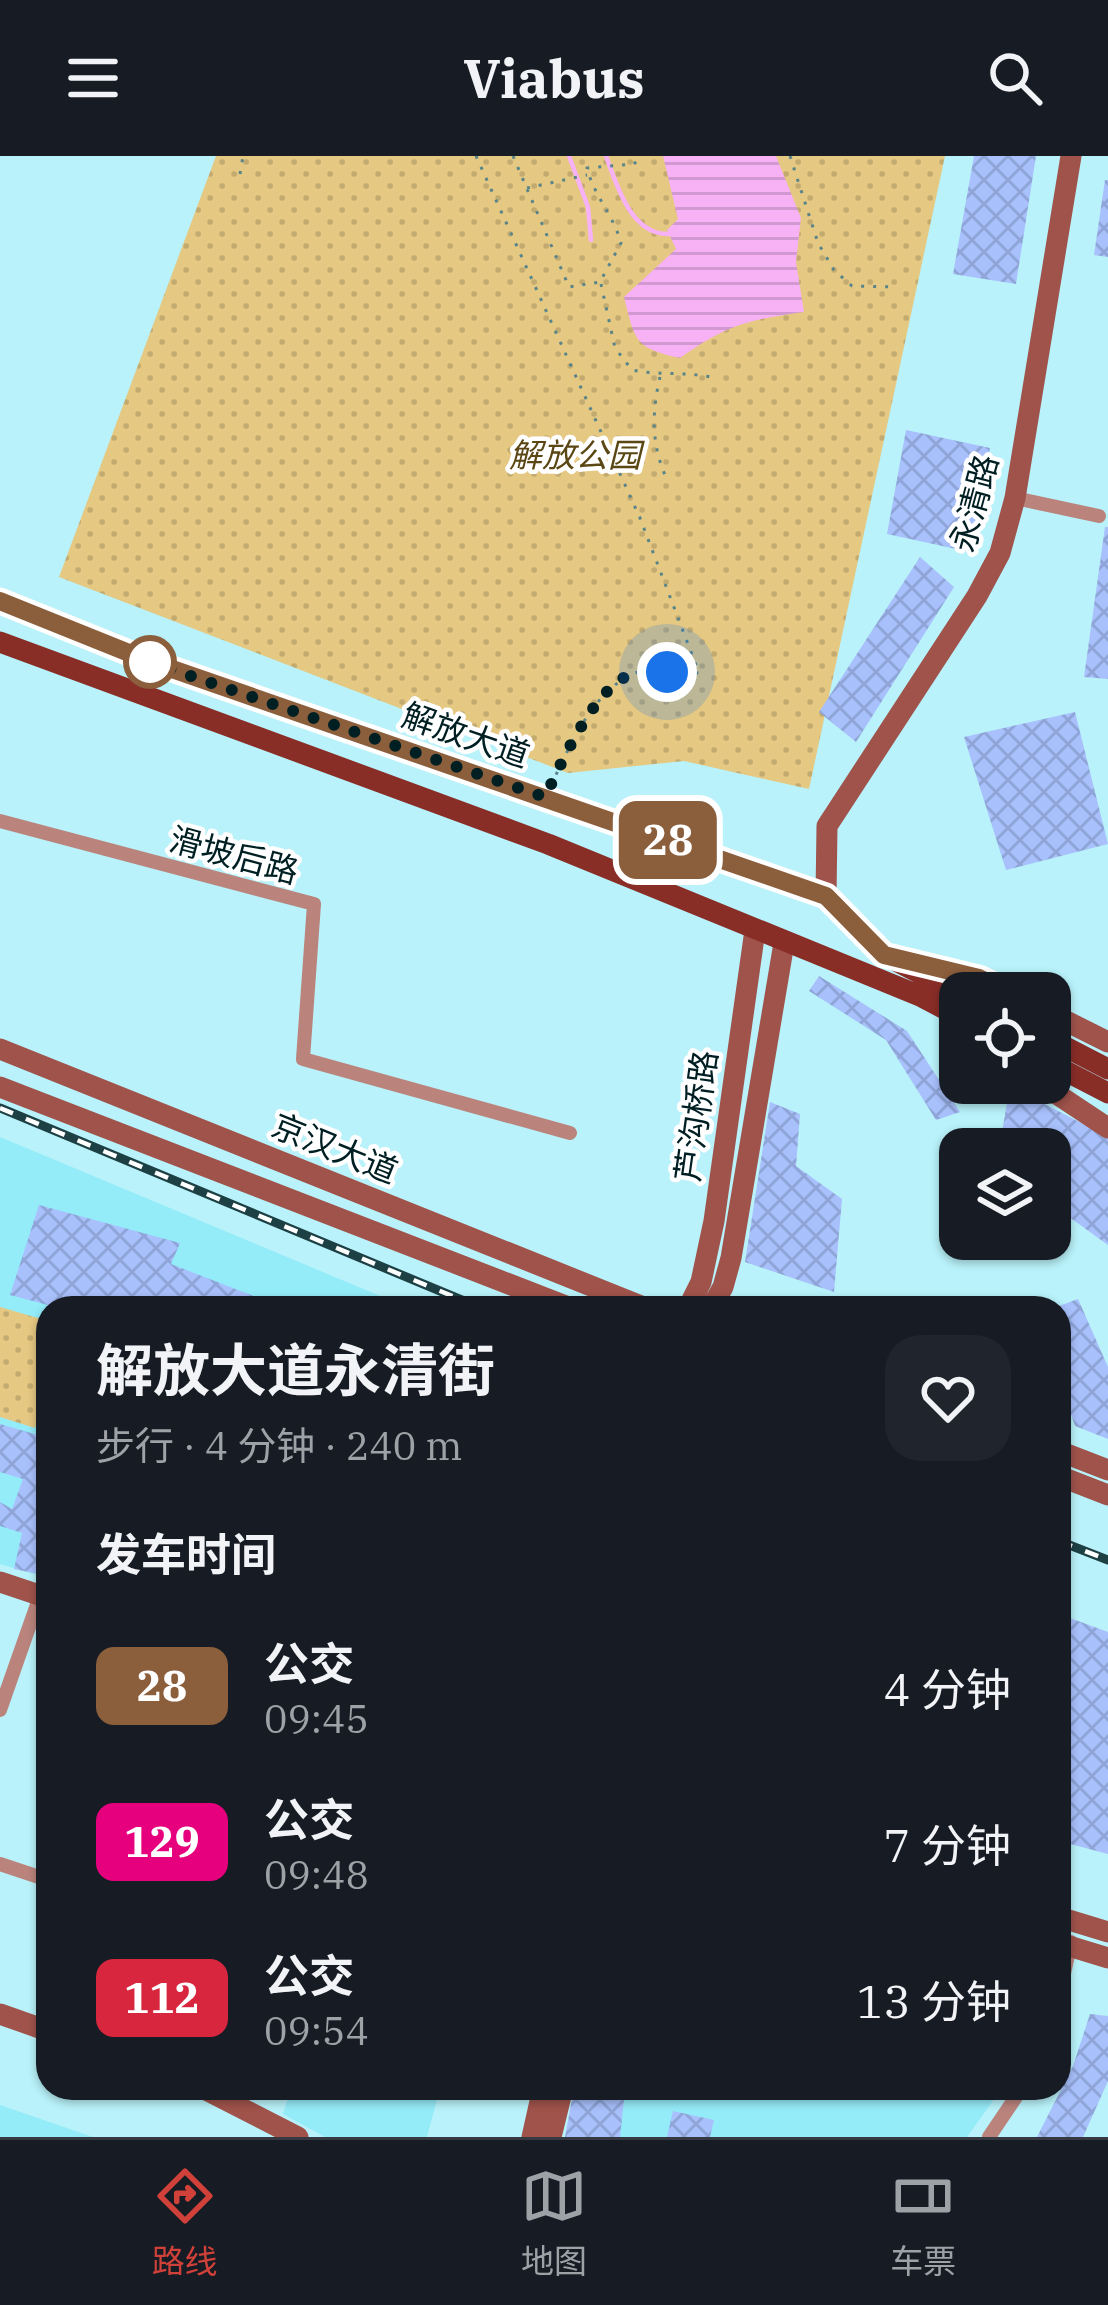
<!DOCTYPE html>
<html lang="zh">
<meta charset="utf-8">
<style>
body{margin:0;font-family:"IBM Plex Serif","Noto Sans SC",serif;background:#20242c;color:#f1f3f6;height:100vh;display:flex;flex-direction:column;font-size:45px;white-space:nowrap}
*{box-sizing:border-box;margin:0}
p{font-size:39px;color:#9ea1a6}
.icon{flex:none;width:66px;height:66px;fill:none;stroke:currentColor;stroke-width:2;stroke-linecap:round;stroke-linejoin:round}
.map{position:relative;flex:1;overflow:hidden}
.drawer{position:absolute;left:36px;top:1140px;width:1035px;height:804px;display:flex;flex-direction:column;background:#171b24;border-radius:36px;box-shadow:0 3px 9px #0004}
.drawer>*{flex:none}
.badge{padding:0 24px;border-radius:18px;font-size:42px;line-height:78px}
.controls{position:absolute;left:939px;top:816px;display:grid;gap:24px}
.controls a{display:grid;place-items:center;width:132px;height:132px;border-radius:24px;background:#171b24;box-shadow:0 3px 9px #0004;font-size:60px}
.you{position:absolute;width:60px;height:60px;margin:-30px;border:9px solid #fff;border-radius:50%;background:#1a73e8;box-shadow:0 0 0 18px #1a73e833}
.map>.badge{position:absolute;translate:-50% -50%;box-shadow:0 0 0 6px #fff}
h2{padding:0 60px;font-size:45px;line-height:108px}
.round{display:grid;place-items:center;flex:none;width:126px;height:126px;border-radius:36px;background:#20242c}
.headline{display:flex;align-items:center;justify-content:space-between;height:204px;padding:0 60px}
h1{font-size:57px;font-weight:700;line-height:90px}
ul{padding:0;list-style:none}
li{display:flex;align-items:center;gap:36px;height:156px;padding:0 60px}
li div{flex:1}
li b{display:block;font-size:45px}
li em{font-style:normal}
li .badge{min-width:132px;font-weight:700;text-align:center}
header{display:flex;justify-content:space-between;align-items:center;height:156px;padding:0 60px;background:#171b24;font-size:54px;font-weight:700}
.tab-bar{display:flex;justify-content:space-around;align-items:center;height:168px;border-top:3px solid #363941;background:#171b24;font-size:33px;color:#9ea1a6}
.tab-bar a{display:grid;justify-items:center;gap:6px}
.tab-bar .on{color:#cf4139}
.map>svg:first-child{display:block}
.built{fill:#94ecf9}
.park{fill:url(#park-dots)}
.water{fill:url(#water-rules)}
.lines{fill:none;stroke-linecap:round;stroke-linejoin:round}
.stream{stroke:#f7b1f5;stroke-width:4.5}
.building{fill:url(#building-cross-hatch)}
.path{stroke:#58848a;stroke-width:3;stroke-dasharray:3 9;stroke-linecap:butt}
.street{stroke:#ba847d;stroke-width:14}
.secondary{stroke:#9f534b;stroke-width:21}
.primary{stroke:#892d27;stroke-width:21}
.rail-casing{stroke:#1d4044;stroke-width:9}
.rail{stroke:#fff;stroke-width:4.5;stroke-dasharray:14;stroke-linecap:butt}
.line-casing{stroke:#fff;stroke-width:27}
.line{stroke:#8b5e3c;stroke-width:18}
.walk{stroke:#001f23;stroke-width:12;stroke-dasharray:0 21.6}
.stop-dot{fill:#fff;stroke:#8b5e3c;stroke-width:6}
.labels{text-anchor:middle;stroke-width:9;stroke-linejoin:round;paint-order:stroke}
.park-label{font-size:33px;font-style:italic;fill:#5a4714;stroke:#fff}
.street-label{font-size:33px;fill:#001f23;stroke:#fff}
</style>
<header><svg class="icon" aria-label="menu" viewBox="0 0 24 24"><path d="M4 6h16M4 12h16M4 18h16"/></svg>Viabus<svg class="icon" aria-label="search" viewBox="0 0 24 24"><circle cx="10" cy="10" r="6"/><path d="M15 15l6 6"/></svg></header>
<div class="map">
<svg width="1108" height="1981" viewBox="0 0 1108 1981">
<defs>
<pattern id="park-dots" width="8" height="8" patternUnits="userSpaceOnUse" patternTransform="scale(3)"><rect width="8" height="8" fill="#e5c882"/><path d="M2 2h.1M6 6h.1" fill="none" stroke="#c3ab70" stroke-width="1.8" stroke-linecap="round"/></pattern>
<pattern id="water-rules" width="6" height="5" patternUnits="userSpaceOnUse" patternTransform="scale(3)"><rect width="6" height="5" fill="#f7b1f5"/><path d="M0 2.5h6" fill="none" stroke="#d298d2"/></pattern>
<pattern id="building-cross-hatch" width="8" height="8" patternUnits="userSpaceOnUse" patternTransform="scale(3)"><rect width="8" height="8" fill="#a8c0fc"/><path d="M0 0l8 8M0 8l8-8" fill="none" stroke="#8fa5d8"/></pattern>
</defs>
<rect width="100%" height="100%" fill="#b9f2fa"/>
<path class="built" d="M0,981L409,1152H48V1422L0,1408Z
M291,1932H440L427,1981H325L283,1958Z
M579,1932H1002L967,1981H567Z
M0,1949L93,1981H0Z"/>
<path class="park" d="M216,0H945L809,633L684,605L568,617L59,421Z
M0,1151L48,1165V1221L35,1272L0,1261Z"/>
<path class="water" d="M663,0H776L801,62L796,106L804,156C747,164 727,169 680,202C634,192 635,184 624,141L676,93L667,74L678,63Z"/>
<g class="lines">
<path class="stream" d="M569,0L588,51L591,84
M606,0C617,30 631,79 669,78"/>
</g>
<path class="building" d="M974,0H1036L1016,128L953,118Z
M1105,24H1108V101L1094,99Z
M906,274L990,292L970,396L887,378Z
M1105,371H1108V523L1084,521Z
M920,401L954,431L856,586L819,556Z
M1075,556L1108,688L1006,714L964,581Z
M819,820L907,875L960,956L936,964L886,884L809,835Z
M1010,930L1108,981V1089L1058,1053L1050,1075V993H999Z
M770,946L800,958L796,1010L842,1043L834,1136L745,1106Z
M39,1049L180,1087L171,1108L284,1152H161L152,1148L151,1152H59L10,1139Z
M1078,1143L1108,1211V1283L1075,1270L1059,1223V1150Z
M48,1252V1420L14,1413L22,1377L0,1370V1346L12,1353L23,1323L0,1316V1268L38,1279Z
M1059,1458L1108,1476V1698L1059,1685Z
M1090,1858L1108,1860V1925L1083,1981H1037L1073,1910Z
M574,1932L625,1935L620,1981H565Z
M673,1955L714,1964L710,1981H667Z"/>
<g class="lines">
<path class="path" d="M476,0L640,362L699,517C681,516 649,510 633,518C594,535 571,587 554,623
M513,0L569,131L600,126L621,87C614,60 594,40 587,12L634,8L641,0
M790,0L818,87L834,114L852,130L894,131
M240,18L243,0
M527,32L587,19
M601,128L615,192L632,214C660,220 689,215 714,222
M660,221C652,255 651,286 665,319"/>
<path class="street" d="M1015,342L1099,360
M0,665L314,748L303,903L570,977
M0,1554L40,1440
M0,1708L48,1724
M1059,1840L1071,1786
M989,1981L1022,1932"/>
<path class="secondary" d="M826,740L827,670L977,440L1000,397L1015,342L1071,0
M902,803L979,822L1009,837
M1050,857L1108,886
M0,893L646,1152
M1040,927L1108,972
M0,931L571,1152
M688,1152L701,1126L714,1065L755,774
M711,1152L723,1131L731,1102L784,787
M1059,1295L1108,1314
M1059,1320L1108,1339
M0,1426L48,1442
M1059,1761L1108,1776
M1059,1787L1108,1802
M0,1858L48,1875
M202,1932L298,1981
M532,1981L543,1932
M551,1981L563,1932"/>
<path class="primary" d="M0,446L149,505L826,740L884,799L960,838
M0,486L548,688L920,840L960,861
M1050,883L1108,913
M1050,907L1108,937"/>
<defs>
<path id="rail" d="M0,952L481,1152
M1059,1385L1108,1404"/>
</defs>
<use href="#rail" class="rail-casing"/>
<use href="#rail" class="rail"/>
</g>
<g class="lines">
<defs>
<path id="line" d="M0,445L149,505L826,740L884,799L979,822L1010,837"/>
</defs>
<use href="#line" class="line-casing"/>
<use href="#line" class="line"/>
<path class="walk" d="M150,506L545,641C562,606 596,526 637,516C646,514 659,516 667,516"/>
</g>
<circle class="stop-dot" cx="150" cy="506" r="24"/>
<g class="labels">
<g class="park-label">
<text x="575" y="311">解放公园</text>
</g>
<g class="street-label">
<text transform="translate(974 347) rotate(-75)" y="12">永清路</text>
<text transform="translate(466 579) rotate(19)" y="12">解放大道</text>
<text transform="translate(234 699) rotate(15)" y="12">滑坡后路</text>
<text transform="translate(696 960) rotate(-82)" y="12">芦沟桥路</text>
<text transform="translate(335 992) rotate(22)" y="12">京汉大道</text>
</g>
</g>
</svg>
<div class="controls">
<a><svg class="icon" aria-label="locate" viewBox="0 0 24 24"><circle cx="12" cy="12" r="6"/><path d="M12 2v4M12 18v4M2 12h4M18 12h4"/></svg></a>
<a><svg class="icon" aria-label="layers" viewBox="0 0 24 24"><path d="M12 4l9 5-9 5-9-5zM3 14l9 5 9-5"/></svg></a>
</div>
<div class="you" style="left:667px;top:516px"></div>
<b class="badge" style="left:668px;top:684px;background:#8b5e3c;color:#fff">28</b>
<section class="drawer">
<div class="headline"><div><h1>解放大道永清街</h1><p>步行 · 4 分钟 · 240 m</p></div><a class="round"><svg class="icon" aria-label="heart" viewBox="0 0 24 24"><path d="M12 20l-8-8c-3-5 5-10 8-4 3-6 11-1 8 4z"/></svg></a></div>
<h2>发车时间</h2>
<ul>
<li><span class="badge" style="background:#8b5e3c;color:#fff">28</span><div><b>公交</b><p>09:45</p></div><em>4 分钟</em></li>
<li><span class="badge" style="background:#e6007e;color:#fff">129</span><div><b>公交</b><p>09:48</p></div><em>7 分钟</em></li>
<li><span class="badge" style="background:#d7263d;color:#fff">112</span><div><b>公交</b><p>09:54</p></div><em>13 分钟</em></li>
</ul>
</section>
</div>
<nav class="tab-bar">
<a class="on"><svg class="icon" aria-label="directions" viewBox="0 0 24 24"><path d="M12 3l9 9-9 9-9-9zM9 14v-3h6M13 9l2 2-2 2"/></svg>路线</a>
<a><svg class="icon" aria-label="map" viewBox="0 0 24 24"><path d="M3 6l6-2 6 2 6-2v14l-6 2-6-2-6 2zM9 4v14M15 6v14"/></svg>地图</a>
<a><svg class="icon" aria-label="tickets" viewBox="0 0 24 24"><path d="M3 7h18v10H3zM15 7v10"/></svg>车票</a>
</nav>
